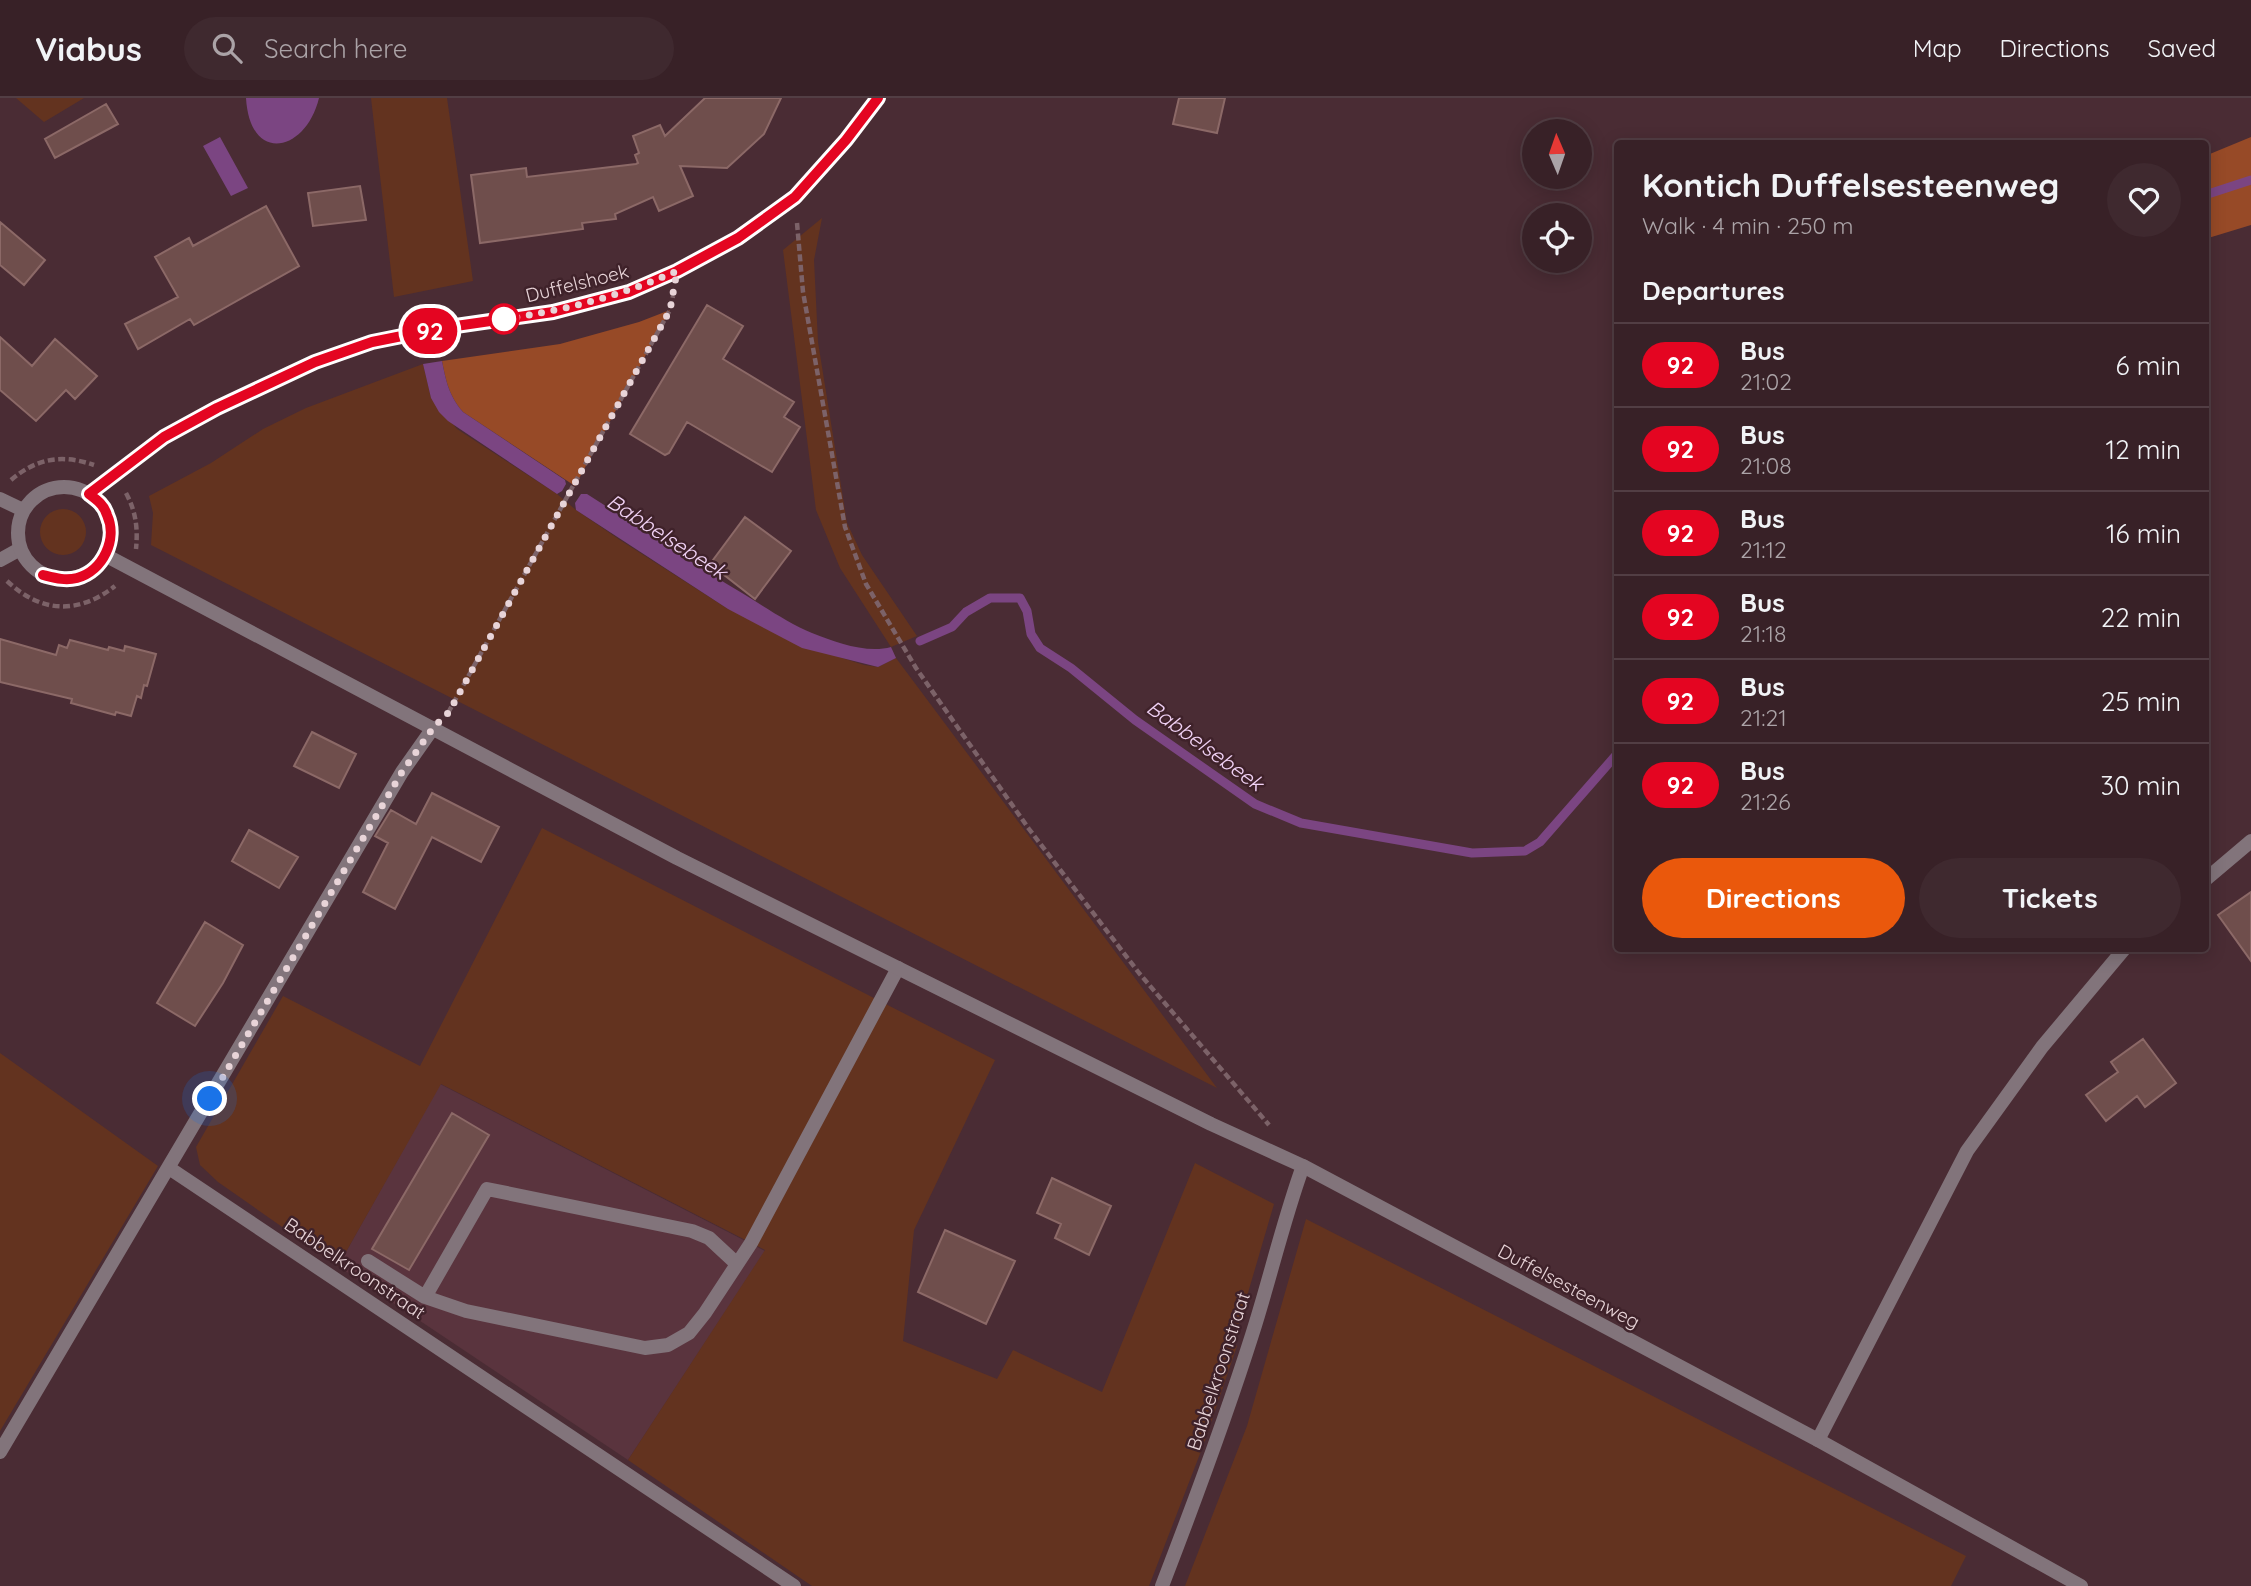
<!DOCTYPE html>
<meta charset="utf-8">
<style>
body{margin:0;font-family:Quicksand,sans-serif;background:#3f292f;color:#f1f3f6;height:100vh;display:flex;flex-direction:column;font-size:26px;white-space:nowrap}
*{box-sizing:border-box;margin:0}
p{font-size:23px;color:#aba3a7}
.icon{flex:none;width:38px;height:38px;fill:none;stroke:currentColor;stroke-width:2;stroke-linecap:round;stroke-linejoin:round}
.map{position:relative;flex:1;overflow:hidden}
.side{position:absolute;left:1614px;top:42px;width:595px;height:812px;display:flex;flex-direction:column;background:#382127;border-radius:7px;box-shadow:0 4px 18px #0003,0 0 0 2px #523e44}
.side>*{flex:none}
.badge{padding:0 14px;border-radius:23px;font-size:24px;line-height:46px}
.needle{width:46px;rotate:358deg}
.tools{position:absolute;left:1522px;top:21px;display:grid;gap:14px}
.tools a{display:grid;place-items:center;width:70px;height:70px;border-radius:50%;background:#382127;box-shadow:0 4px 18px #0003,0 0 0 2px #523e44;font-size:35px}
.you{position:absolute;width:35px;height:35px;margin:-18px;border:5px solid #fff;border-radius:50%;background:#1a73e8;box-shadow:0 0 0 10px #1a73e833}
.map>.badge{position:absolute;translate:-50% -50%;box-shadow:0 0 0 4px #fff}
h2{padding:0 28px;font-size:26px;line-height:63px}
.round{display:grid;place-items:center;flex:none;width:74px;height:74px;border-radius:37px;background:#3f292f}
.summary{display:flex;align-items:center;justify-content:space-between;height:119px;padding:0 28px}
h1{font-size:33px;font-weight:700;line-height:52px}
.action{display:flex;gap:14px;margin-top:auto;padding:14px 28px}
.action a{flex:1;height:80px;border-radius:42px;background:#ea580c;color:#fff;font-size:28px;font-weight:700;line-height:80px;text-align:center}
.action a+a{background:#3f292f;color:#f1f3f6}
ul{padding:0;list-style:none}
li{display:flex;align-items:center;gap:21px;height:84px;padding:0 28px;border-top:2px solid #523e44}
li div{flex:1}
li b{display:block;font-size:26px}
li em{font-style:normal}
li .badge{min-width:77px;font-weight:700;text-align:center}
header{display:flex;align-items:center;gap:42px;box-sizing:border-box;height:98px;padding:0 35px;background:#382127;border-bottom:2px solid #523e44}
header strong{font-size:33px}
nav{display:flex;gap:38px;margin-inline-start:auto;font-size:24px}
.search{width:490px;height:63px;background:#3f292f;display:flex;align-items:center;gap:18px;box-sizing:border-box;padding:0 24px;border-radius:38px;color:#aba3a7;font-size:26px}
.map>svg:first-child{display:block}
.built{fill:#5a343e}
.green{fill:#63331f}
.forest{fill:#974a27}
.water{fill:#7b4582}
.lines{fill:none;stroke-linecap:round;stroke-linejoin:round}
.stream{stroke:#7b4582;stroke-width:9}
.building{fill:#6f4e4c;stroke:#8c6967;stroke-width:2}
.path{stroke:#7c6268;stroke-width:4.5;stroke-dasharray:7 3.5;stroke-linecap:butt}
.service{stroke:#82747b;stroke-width:14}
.minor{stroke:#82747b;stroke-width:14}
.tertiary{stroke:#82747b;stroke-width:14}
.line-casing{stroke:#fff;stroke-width:16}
.line{stroke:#e40521;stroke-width:10}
.walk{stroke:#e8d4d8;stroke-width:7;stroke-dasharray:0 12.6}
.stop-dot{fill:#fff;stroke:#e40521;stroke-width:3.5}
.labels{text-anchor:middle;stroke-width:5;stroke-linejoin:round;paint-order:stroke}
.street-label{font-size:19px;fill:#e8d4d8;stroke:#3f222a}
.water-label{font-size:21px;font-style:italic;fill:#f1d2f5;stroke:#3f222a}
</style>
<header>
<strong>Viabus</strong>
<div class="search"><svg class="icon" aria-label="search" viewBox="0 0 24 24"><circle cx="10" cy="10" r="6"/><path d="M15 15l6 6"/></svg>Search here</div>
<nav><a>Map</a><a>Directions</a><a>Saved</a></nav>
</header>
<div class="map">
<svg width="2251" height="1488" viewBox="0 0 2251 1488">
<rect width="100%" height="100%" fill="#4a2c34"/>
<path class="built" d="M440,986L765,1153L628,1362L338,1168Z"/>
<path class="green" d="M16,0H84L44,24Z
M371,0H447L473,183L394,199Z
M822,120L814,162L818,244L847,425L862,457L917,538L891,549L840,470L816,412L783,152Z
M423,266L431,300L457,331L557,396L576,412L620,442L728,511L830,556L864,567L878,569L896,560L1217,990L151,447L153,415L149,398L211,365L263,331L306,310Z
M40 434a23 23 0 1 1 46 0a23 23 0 1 1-46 0Z
M542,730L995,962L914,1132L903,1243L997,1281L1013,1252L1102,1294L1195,1065L1274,1106L1233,1246L1237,1248L1203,1348L1149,1488H812L628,1362L765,1152L441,986L338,1168L218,1084L200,1067L196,1049L283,898L420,968Z
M0,955L158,1068L0,1333Z
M1306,1121L1966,1458L1951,1488H1185L1247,1328Z"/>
<path class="forest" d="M2251,39V127L2205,141V58Z
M670,212L575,388L463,314C449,298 446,283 442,263L560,246L639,224Z"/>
<path class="water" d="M246,0H319C306,54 250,67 246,0Z
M220,39L248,90L231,98L203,48Z
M442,263C446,283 449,298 463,314L565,382L566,386L562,393L557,396L448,323L439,314L431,300L423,266Z
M581,396H587C639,429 690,464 742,495C765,509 788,525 812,535C835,544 867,556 891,549L896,560L878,569L802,550L728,511L576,412L575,405Z"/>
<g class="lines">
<path class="stream" d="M2205,97L2251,82
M920,543L952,529L966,514L990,500H1020L1027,513L1031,536L1040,550L1071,570L1135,622L1255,706L1301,725L1472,755L1525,753L1540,744L1617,656"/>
</g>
<path class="building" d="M705,0H781L764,36L727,70L680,68L693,98L659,113L653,99L615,116L616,121L582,125L583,131L480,145L471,77L526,70L527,79L636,66L638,65L635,57L639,55L633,38L660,27L665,38Z
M1179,0H1225L1217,35L1173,26Z
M106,6L118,26L55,60L45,41Z
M360,88L366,122L313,128L308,95Z
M266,108L299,168L194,227L190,221L138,251L125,226L178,199L155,159L189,140L193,148Z
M0,124L45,162L24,187L0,167Z
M707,207L743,228L723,261L794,304L784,319L800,329L772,374L687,324L669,355L665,357L630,336Z
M0,239L32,268L55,241L97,278L75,301L66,292L36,323L0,292Z
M745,419L791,453L755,501L710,466Z
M0,541L56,557L59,547L67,550L70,542L108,552L109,549L124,553L125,548L156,556L147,588L144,587L141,600L137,598L131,618L116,614L115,617L71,605L72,601L0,584Z
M312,634L356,656L339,690L294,668Z
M432,695L499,729L481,764L432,739L395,811L363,794L388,745L375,738L391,712L416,726Z
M249,732L298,759L279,790L232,763Z
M2251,794V863L2218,817Z
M205,824L243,847L223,885L195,928L157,905Z
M2143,941L2176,985L2145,1009L2137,998L2106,1023L2086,997L2118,974L2111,964Z
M452,1015L489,1037L409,1172L372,1151Z
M1052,1080L1111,1108L1089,1157L1055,1140L1061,1126L1037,1115Z
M945,1132L1015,1163L986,1226L918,1194Z"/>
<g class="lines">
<path class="path" d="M797,125L803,194L845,429L866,486L916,570L1029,731L1139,875L1269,1027
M11,382C37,360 62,356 94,367
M126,395C136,414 138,430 136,451
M7,483C41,515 78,517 115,488
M448,615L670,212L673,198"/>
<path class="service" d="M368,1163L425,1199L466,1213L645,1250L668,1247L689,1235L705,1215L751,1145L898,870
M425,1199L487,1091L692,1133L709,1140L737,1166"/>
<path class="minor" d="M0,462L20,451
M2205,782L2251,743
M169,1070L794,1488
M1818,1342L1967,1053L2042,949L2125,850
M0,1354L402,674L433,630
M1162,1488C1194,1405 1225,1322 1252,1237C1270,1181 1283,1123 1303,1068"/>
<path class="tertiary" d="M18 435a46 46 0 1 1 92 0a46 46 0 1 1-92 0Z
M89,396L164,339L217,310L315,264L372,244L442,230L553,214L629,194L677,173L738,140L795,99L846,42L878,0
M0,401L23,412
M105,457L677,760L1211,1026L1303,1068L1818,1342L2081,1488"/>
</g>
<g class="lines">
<defs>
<path id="line" d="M43,477C55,480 65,483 77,480C103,473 118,441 107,417C104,407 97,402 89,396L164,339L217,310L315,264L372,244L442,230L553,214L629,194L677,173L738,140L795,99L846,42L878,0"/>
</defs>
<use href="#line" class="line-casing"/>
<use href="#line" class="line"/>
<path class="walk" d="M210,1001L402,674L433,630L449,614L670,212L677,173C618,199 562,213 498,222L504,221"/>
</g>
<circle class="stop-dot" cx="504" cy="221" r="14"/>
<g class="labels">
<g class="street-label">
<text transform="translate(577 185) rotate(-14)" y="7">Duffelshoek</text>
<text transform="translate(355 1170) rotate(34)" y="7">Babbelkroonstraat</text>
<text transform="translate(1569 1188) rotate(28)" y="7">Duffelsesteenweg</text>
<text transform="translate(1218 1273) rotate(-72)" y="7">Babbelkroonstraat</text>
</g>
<g class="water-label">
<text transform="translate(667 439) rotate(33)" y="7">Babbelsebeek</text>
<text transform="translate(1205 648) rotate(36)" y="7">Babbelsebeek</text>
</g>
</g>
</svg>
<div class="tools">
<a><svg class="needle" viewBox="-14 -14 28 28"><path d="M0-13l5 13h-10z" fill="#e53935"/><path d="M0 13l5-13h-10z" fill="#aba3a7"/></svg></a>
<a><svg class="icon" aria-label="locate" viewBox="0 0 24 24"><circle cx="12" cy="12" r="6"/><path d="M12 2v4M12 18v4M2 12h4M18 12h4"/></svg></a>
</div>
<div class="you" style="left:210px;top:1001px"></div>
<b class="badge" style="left:430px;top:233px;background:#e40521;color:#fff">92</b>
<section class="side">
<div class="summary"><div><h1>Kontich Duffelsesteenweg</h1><p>Walk · 4 min · 250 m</p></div><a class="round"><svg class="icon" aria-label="heart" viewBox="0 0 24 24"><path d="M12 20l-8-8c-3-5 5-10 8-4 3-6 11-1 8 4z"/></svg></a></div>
<h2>Departures</h2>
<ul>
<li><span class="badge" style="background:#e40521;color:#fff">92</span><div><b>Bus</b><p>21:02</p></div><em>6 min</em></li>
<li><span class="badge" style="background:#e40521;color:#fff">92</span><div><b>Bus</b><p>21:08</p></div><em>12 min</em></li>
<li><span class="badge" style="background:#e40521;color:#fff">92</span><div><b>Bus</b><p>21:12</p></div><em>16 min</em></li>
<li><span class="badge" style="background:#e40521;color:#fff">92</span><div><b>Bus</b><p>21:18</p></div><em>22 min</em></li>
<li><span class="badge" style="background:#e40521;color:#fff">92</span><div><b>Bus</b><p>21:21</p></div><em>25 min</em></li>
<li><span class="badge" style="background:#e40521;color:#fff">92</span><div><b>Bus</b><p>21:26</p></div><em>30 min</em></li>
</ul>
<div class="action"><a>Directions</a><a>Tickets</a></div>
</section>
</div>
